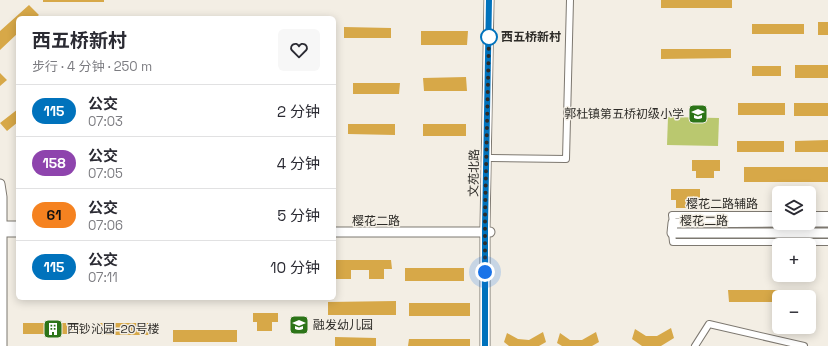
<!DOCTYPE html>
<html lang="zh">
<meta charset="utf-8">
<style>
body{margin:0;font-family:"Space Grotesk","Noto Sans SC",sans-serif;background:#f7f7f7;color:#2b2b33;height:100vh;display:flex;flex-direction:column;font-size:15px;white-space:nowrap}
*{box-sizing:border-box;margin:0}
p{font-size:13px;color:#7c7c81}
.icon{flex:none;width:22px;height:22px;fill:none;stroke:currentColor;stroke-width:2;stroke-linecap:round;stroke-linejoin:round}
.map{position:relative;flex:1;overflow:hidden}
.side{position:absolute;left:16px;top:16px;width:320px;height:284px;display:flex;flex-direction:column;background:#fff;border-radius:6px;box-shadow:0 2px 10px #0003}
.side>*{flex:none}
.badge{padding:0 8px;border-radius:13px;font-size:14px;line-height:26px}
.controls{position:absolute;left:772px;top:186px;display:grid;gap:8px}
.controls a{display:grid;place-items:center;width:44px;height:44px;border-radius:6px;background:#fff;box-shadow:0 2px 10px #0003;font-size:20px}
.you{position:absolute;width:20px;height:20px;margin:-10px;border:3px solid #fff;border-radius:50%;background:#1a73e8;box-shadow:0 0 0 6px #1a73e833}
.map>.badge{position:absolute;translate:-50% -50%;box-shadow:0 0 0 2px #fff}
.round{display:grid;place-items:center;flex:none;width:42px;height:42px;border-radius:6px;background:#f7f7f7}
.headline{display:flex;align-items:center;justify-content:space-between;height:68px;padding:0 16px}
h1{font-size:19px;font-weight:700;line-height:30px}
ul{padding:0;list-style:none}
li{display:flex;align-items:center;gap:12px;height:52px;padding:0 16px;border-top:1px solid #e1e1e2}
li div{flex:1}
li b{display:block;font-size:15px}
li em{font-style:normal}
li .badge{min-width:44px;font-weight:700;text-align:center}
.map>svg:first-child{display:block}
.green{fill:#bac86f}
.building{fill:#d7a848}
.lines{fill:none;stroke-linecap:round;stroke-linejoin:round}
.street-casing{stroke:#7d7870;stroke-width:8}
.secondary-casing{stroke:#7d7870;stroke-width:11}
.street{stroke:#fff;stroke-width:6}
.secondary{stroke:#fff;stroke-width:9}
.line-casing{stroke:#fff;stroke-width:9}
.line{stroke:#0072bc;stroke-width:6}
.walk{stroke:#2e2c28;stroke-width:4;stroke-dasharray:0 7.2}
.stop-dot{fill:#fff;stroke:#0072bc;stroke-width:2}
.labels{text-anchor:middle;stroke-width:3;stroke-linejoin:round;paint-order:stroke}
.stop-label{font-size:12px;font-weight:bold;fill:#2e2c28;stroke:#f3eee4;text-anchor:start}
.poi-label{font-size:12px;fill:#2e2c28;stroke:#f3eee4;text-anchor:start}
.street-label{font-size:12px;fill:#2e2c28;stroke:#f3eee4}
</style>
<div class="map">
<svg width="828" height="346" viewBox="0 0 828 346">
<rect width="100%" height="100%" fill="#f3eee4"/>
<path class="green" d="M668,117L719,118L718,146L667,145Z"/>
<path class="building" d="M43,0H104V2H43Z
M661,0H732V8H661Z
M29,5L39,15L35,18H18V33L0,50V31Z
M818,22H828V35H818Z
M752,24H804V34H752Z
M344,27L391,28V38H344Z
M421,31H468L467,45H421Z
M661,49H731V58L661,59Z
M795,65H828V78H795Z
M752,66H781V76H752Z
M0,73L7,80L0,86Z
M466,77L467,91H424L423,78Z
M353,83H400L399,94H353Z
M738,103H785V115H738Z
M794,103H828V116H794Z
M18,109V122L7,131L0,123Z
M348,124H395V135L348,134Z
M423,124H466V136H423Z
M828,140V152H795V141Z
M737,141H784V152H737Z
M692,160H720V171H714V178H696V171H692Z
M744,167H828V182H744Z
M671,189H700V200H693V208H676V200H671Z
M334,260H391L392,269H384V279H369V270H351V279H335Z
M405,268H464V281H405Z
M728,290H796V297H779V302H729Z
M396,301V315H328V302Z
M409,303H470V316H409Z
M253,313H278V322H272V331H257V322H253Z
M23,323H84V334H23Z
M100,323H151V335H100Z
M671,328L674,338L661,346H642L632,339L635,329L646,336H657Z
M173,330H237V342H173Z
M543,332L546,342L539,346H509L504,342L507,333L518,339L529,340Z
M596,332L599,342L592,346H562L557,343L560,333L570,340H582Z
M335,337L376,338V346H335Z
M409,339H470V346H408Z"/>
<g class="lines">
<defs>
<path id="street" d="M491,158L566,159L570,0
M809,215H828
M673,223L672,215H779
M672,233L673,242H828
M695,346L709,324L804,346"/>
<path id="secondary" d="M0,184L2,197V346
M779,222L673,223L672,233H828
M809,222H828
M0,226H18
M0,232H18
M334,232H490
M485,346V227L489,0"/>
</defs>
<use href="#street" class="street-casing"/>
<use href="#secondary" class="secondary-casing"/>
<use href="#street" class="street"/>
<use href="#secondary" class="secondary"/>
</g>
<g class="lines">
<defs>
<path id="line" d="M485,346V227L489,0"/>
</defs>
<use href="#line" class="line-casing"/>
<use href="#line" class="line"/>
<path class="walk" d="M485,272V215L489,37"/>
</g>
<defs>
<symbol id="school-square" viewBox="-11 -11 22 22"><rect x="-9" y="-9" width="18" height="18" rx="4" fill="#2c7418" stroke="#f3eee4"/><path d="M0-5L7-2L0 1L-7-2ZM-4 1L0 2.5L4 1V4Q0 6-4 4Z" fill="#fff"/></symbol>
<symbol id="building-square" viewBox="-11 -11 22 22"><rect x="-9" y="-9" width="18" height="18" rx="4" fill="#2c7418" stroke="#f3eee4"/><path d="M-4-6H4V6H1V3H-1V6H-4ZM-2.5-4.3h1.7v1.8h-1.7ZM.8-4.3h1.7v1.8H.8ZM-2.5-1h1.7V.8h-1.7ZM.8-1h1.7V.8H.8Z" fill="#fff"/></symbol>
</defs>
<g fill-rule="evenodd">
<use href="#school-square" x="687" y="103" width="22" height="22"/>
<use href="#school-square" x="288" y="314" width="22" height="22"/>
<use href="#building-square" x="42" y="318" width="22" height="22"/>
</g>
<circle class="stop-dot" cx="489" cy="37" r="8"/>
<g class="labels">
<g class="stop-label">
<text x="501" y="41">西五桥新村</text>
</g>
<g class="poi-label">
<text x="684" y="118" text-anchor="end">郭杜镇第五桥初级小学</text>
<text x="313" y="329">融发幼儿园</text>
<text x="67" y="333">西钞沁园-20号楼</text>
</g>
<g class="street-label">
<text transform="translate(474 173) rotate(-89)" y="4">文苑北路</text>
<text x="722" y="208">樱花二路辅路</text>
<text x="376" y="225">樱花二路</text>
<text x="704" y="225">樱花二路</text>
</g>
</g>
</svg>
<div class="controls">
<a><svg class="icon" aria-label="layers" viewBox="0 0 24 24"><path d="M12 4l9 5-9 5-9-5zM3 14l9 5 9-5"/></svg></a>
<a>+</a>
<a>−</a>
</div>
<div class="you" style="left:485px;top:272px"></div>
<section class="side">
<div class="headline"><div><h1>西五桥新村</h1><p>步行 · 4 分钟 · 250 m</p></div><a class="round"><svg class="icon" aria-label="heart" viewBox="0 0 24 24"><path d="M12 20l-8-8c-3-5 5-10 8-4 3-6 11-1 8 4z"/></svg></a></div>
<ul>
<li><span class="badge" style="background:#0072bc;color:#fff">115</span><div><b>公交</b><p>07:03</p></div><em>2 分钟</em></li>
<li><span class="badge" style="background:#8e44ad;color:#fff">158</span><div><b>公交</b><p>07:05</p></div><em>4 分钟</em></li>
<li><span class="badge" style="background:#f58220;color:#111">61</span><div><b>公交</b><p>07:06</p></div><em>5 分钟</em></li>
<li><span class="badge" style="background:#0072bc;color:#fff">115</span><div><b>公交</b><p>07:11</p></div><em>10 分钟</em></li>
</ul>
</section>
</div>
